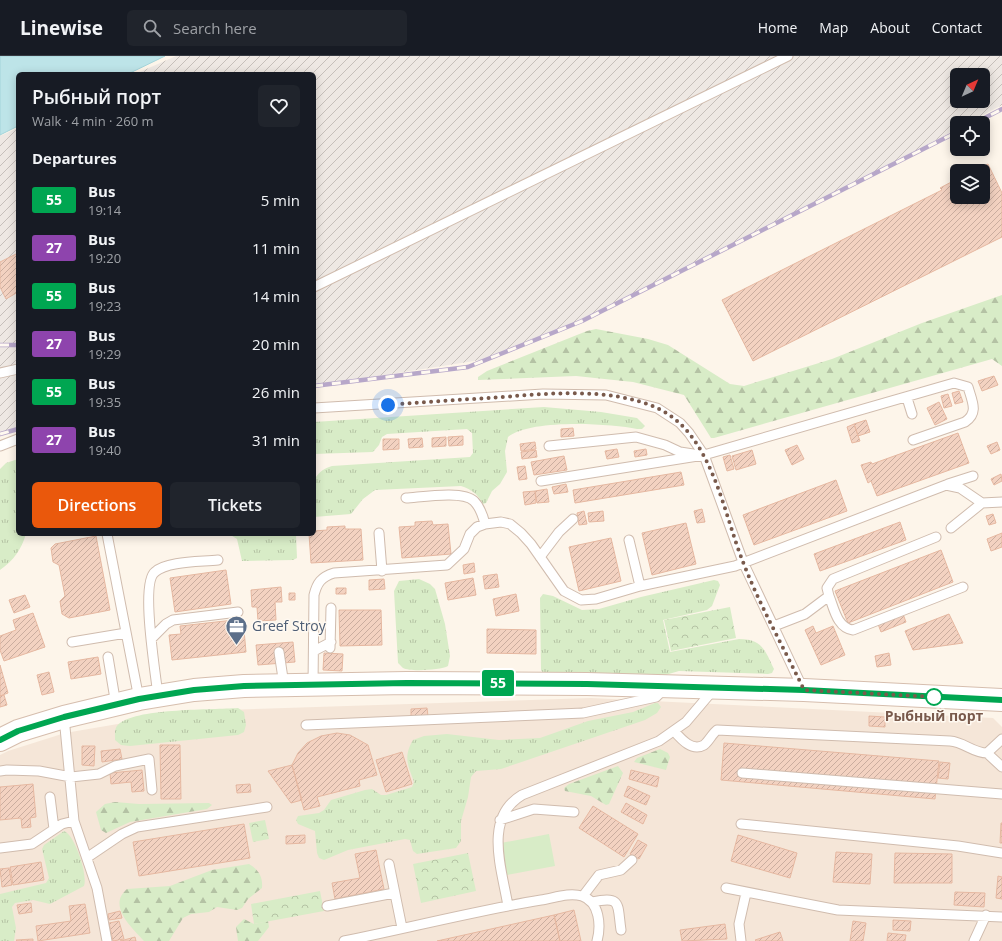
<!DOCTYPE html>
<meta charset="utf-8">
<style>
body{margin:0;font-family:"Open Sans",sans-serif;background:#20242c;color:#f1f3f6;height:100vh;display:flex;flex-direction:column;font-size:15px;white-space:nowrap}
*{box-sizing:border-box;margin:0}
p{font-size:13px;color:#9ea1a6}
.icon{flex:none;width:22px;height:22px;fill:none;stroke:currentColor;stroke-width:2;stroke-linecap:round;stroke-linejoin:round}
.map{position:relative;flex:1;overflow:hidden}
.panel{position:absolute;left:16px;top:16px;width:300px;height:464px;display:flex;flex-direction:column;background:#171b24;border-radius:6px;box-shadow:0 2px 10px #0003}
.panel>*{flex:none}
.badge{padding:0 8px;border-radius:3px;font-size:14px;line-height:26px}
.needle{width:26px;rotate:44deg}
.tools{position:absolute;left:950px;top:12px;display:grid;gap:8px}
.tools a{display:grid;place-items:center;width:40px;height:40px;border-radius:6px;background:#171b24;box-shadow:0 2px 10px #0003;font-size:20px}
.you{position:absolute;width:20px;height:20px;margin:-10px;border:3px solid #fff;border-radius:50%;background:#1a73e8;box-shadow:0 0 0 6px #1a73e833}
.map>.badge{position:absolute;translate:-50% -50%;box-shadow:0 0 0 2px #fff}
h2{padding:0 16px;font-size:15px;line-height:36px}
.round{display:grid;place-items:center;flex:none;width:42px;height:42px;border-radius:6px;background:#20242c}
.overview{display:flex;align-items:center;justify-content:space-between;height:68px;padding:0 16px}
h1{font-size:19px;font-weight:600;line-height:30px}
.button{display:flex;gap:8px;margin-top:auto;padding:8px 16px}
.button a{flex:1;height:46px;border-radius:6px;background:#ea580c;color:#fff;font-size:16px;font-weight:600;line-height:46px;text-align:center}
.button a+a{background:#20242c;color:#f1f3f6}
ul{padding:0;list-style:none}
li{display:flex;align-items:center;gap:12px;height:48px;padding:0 16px}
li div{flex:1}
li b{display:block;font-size:15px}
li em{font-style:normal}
li .badge{min-width:44px;font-weight:700;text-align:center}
header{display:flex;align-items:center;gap:24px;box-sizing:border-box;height:56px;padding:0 20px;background:#171b24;border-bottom:1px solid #363941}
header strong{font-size:19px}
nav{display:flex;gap:22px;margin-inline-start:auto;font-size:14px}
.search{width:280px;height:36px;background:#20242c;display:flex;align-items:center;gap:10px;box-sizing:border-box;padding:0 14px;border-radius:6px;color:#9ea1a6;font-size:15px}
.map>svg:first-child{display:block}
.residential{fill:#f5e6d8}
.industrial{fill:url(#industrial-furrows);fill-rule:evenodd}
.grass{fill:url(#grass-tufts)}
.forest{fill:url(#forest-firs)}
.park{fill:url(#park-crowns)}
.garden{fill:#d8ecc7}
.water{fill:#bde4e8;stroke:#a3d4da}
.building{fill:url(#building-hatch);stroke:#e6b8a1}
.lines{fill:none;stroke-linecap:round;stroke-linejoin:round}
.lane-casing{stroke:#d0bcae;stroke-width:11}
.secondary-casing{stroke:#d6beae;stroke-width:24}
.lane{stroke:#fff;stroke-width:9}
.secondary{stroke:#fff;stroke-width:22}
.rail-casing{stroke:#b7a7c9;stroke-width:4.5}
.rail{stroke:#fff9f1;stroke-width:3;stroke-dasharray:9;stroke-linecap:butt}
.line-casing{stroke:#fff;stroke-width:9}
.line{stroke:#00a651;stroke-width:6}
.walk{stroke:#795a4c;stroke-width:4;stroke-dasharray:0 7.2}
.stop-dot{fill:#fff;stroke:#00a651;stroke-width:2}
.labels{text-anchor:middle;stroke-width:3;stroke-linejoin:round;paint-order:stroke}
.service-label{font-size:14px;fill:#4e5e75;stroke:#fff9f1;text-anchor:start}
.stop-label{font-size:14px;font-weight:bold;fill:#795a4c;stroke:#fff9f1}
</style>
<header>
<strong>Linewise</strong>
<div class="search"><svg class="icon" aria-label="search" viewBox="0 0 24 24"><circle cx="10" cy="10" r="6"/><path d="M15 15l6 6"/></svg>Search here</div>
<nav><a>Home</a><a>Map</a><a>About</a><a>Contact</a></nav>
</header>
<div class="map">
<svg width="1002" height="885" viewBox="0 0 1002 885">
<defs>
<pattern id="industrial-furrows" width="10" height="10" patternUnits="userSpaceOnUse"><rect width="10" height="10" fill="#eee8e3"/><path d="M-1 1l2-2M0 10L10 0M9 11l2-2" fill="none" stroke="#c6bfba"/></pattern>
<pattern id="grass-tufts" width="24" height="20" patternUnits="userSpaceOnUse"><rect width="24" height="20" fill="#d8ecc7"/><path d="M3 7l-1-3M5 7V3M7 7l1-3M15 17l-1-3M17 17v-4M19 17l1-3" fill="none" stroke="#b4c2a4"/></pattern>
<pattern id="forest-firs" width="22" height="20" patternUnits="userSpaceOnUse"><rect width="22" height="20" fill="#d8ecc7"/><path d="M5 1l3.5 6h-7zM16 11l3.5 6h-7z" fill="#b4c2a4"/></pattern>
<pattern id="park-crowns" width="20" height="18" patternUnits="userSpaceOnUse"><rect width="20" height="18" fill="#d8ecc7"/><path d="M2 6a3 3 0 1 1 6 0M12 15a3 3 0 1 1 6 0" fill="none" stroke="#b4c2a4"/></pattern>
<pattern id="building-hatch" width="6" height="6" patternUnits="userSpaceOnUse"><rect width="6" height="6" fill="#f3d2c1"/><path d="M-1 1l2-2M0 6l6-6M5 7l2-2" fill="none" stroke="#caad9f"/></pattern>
</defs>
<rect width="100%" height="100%" fill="#fdf5ea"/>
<path class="residential" d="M591,642L993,662L1002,671V885H0V699L8,695L65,677L194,655Z"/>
<path class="industrial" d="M176,0H1002V49L968,67H957V73L772,170L582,265L487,303L314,330V18H135ZM957,19H983V45H957Z
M18,72V373L0,378V80Z"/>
<path class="grass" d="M544,351L601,356L637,362L645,370L642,373H637C609,367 529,363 508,381L505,395L507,416L500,428L492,435L486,447L483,448C478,438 471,433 461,430L375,434L363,443L351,458L314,461C314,438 306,418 332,410L470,401L473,397L472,377L467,373L387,378L382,381L379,389L373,396L314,398V366Z
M18,403V478H26C21,494 14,504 0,514V413L6,407Z
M229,478H296L297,502L293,504L242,505L237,483Z
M419,523L430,528L435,533L445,568L450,600L448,610C441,614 410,616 403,612C402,611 399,608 398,607L394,535L399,525Z
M714,524L718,525L720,529L712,550L707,554L663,564L670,596L739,583C762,583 765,594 774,613L772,617L768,618L679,615L655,622L545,619L541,614L540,542L543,538L553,540L582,554L599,553L641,541Z
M655,647H658L661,651L657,657L645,664L501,713L476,715L471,721L468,741L461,765V785L456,792L417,798L413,795L410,784L405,783L348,794L324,804L319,802L317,797L315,775L298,768L296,764L298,760L319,757L324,754L331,744L365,734L372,733L381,739H386L412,731L414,726C408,709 403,701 413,684L424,680L447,678L499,684L540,682L588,665L633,656Z
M238,652L244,656L246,669L244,676L238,679L130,690L121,689L115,684C115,677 114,671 120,667C140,652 212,654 238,652Z
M64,775C75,779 88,819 84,830L50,848L33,844L15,847L12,851L16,872L14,885H0V838L46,827L49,822L42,793L44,789Z"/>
<path class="forest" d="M1002,239V310L992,303L714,382H711L684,339L633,326L576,320L478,324V321L487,315L587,275L596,273L648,283L668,289L730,328L744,330L832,303L922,267Z
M660,693L668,697L670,701L666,714L634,706L637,702Z
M618,710L623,717L609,748L606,749L591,740L565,735L564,732L569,728Z
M115,746L139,748L209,747L212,749L207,753L130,766L106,777L101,774L96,756L105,748Z
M249,808C259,814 263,821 262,832L248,843L242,852L237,854L217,851L209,856L191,858L183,862L169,885H144C135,875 116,858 120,843C121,839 125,835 127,833L170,830L212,814Z
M244,863L254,868L268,865L269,871L258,885H238L236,871Z"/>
<path class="park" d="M730,551L736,582L671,595L664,564Z
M265,764L269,783L253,786L249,767Z
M468,797L476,835L421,847L413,808Z
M320,835L324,855L254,868L251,848Z"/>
<path class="garden" d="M549,778L555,810L507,819L501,787Z"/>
<path class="water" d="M0,0H165L128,18H18V70L0,79Z"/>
<path class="building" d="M988,108L1002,137V181L753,305L722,244L942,134L940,132L957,123V141H983V115H974Z
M18,197V236L6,243L0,231V206Z
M994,320L998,329L982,335L978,325Z
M959,335L963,346L955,348L952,337Z
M948,338L952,350L944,352L941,340Z
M939,346L947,363L935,369L927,352Z
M866,364L870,376L858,380L854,368Z
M854,368L860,385L852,387L847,371Z
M573,372L574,380L561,381V373Z
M958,377L969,407L877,440L871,425L868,427L861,409L871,406L872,408Z
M463,380V389L449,390L448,381Z
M446,381V390L432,391V382Z
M422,382L423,391L409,392L408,383Z
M383,383H399V393L383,394Z
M535,386L536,393L521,395L520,388Z
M997,386L1000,394L991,398L987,390Z
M797,389L804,403L792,409L785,394Z
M617,393L619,401L607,403L605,395Z
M646,393L647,399L635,401L634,395Z
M536,394L537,401L522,403L521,396Z
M752,394L756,408L736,414L732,400Z
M730,399L734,413L727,415L723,401Z
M564,400L567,414L534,419L531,406Z
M525,410L527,423L519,424L517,411Z
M681,416L684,429L575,447L573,434Z
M1001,418L1002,425L994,429L991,423Z
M836,424L847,455L754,489L743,459Z
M566,428L568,436L554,438L552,431Z
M547,433L549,446L537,447L535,435Z
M535,435L536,447L525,449L523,436Z
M702,453L705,466L697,467L694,455Z
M584,455L587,468L579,469L577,457Z
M603,455L604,465L589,466L588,457Z
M993,458L996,467L989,469L986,460Z
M432,465L433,469L448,468L451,498L402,502L399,471L415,470V466Z
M900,466L906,484L820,515L814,498Z
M686,467L696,508L652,519L642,477Z
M345,470V473H361L363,504L311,507L309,478H314V475L327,474V471Z
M1002,477V491L991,495L987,483Z
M96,480L110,554L69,562L62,558L60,545L65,540L59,509L53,506L51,492L55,488Z
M611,482L621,525L579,535L569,491Z
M941,494L953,526L848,567L835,535Z
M474,507L475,516L464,518L463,509Z
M226,514L231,548L175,556L170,522Z
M497,518L499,531L485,533L483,520Z
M473,522L476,539L448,544L445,527Z
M384,523L385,533L369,534V524Z
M281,531L282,546H275L276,564L258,565L257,551H252L251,534Z
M336,532H346V538H336Z
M289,537H295V544H289Z
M516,538L519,555L496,560L493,543Z
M25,539L30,551L14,557L9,544Z
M339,554H381L382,589L340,590Z
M33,557L45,591L4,605L0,594V580L16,574L13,564Z
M903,558L906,566L881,576L878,568Z
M949,558L963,587L913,594L905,575Z
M243,563L246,596L172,604L169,579L181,578L180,570Z
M813,570L816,577L833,570L845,599L821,609L805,574Z
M487,573L536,574V598L487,597Z
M293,586L295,606L258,609L256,589Z
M324,597L343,598L342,615L323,614Z
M889,597L891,609L877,611L875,600Z
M98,601L101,618L71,623L68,606Z
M0,609L8,637L0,640Z
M49,616L54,636L42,639L37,619Z
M4,639L7,649L0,651V640Z
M427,652L428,660L411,661V653Z
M869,660L885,661V671L869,670Z
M337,677L350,679L368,689L377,719L359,724L360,730L317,741L320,750L304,754L292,709L298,697L307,687L321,680Z
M724,687L939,705L935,743L721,724Z
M160,689H180L181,743H161Z
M82,690H95L94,710L82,709Z
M120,693L122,703L102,706L101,695Z
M402,696L412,728L386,736L376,704Z
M940,706L950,707L948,723L938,722Z
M292,709L302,744L291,747L268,715Z
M142,714L144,735L132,736L131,726L111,728L110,717Z
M631,714L659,721L657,731L629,723Z
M33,728L36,761L30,762L31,771L22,772L21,762L0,764V731Z
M250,728L251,736L237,737L236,729Z
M628,730L650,740L646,749L624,740Z
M626,747L647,759L643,768L621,756Z
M593,750L638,778L624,801L579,772Z
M1001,767H1002V787H1000Z
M244,768L250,802L139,820L133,786Z
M305,779V787L286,788V780Z
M738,779L797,797L790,822L731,805Z
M638,784L647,789L639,803L630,798Z
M376,794L384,833L335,843L332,827L360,822L355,798Z
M836,796L872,798L870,828L833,826Z
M895,797L952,798V827H894Z
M41,806L44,824L13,829L10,811Z
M9,812L12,829L2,831L0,813Z
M998,820L1002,821V843L996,842Z
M955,836L985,837L984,851L954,849Z
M31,847L32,856L19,858L17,849Z
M85,848L90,877L38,885L36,870L71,865L69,850Z
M574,854L581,885H560L554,859Z
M120,855L122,862L109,864L108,858Z
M554,859L560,885H437Z
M893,864L911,865L910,875L893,874Z
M119,865L124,883L113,885L109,867Z
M853,865L866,867L863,885H850Z
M725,868L727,883L682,885L680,874Z
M780,876L783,885H756L755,884Z
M888,877L906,879L905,885H887Z
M135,881L136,885H120L124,884Z
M33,883V885H17L16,884Z"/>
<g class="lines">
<defs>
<path id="lane" d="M314,231L788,0
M0,317L18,313
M907,342L912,358
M314,352L543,338L606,339L657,352L680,367L689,377L704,399L743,506L803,633
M0,390L18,383
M549,390L636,381L665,389L680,396L693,398
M541,425L704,399L954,327L968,331C972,345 979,357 965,366L913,384
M948,428L973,420
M406,442C422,441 463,434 474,445C480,451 483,460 485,468
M951,472L982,447
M379,477L382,515
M107,478L139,643
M629,484L640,530
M540,501L559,476L573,463
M829,540C834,552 837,572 853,574L963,531
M774,570L805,558L829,540L827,532L833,523L936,481
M151,583L166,568L173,564L238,556
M72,586L126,577
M330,592L331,552
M314,595L331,586
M279,596L284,629
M108,601L116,649
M313,629L314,539C317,527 321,521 334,517L447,509L464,493L470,478L477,471L485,468L501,466L510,468L521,477L531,488L564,535L581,544L596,543L640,530L735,510L946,429L960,432L982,447L1002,446
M158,640C156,619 140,527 155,516C167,505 201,506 218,504
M64,661L74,765L97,832L107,885
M306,669L583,657L656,641L661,636L662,632
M674,675C681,683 692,696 704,689C709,685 712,678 717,674L950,685C964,686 973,697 987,697L1002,683
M987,697L1002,711
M0,715L7,714L39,715L71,721L99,718L115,710L149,703L152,734
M742,717L1002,738
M50,741L54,773
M500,764L534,753L574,756
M741,768L958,790L1002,797
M0,792L32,788L62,768L74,765
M88,801L122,778L137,771L267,751
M389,808L402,872
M726,832L838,854L1002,861
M583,840L599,819L621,814L632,804
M592,846C622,840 617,847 621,874
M327,850L394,837
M508,850C502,813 483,762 522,739L659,685L686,666L714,633
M344,885C409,872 474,855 541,844C554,842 569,836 582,840C600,846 601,870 597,885
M741,885L739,868L746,837
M974,885L986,859"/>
<path id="secondary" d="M0,684L18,675L64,661L139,643L194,634L244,630L407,627L587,628L804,634L1002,644"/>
</defs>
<use href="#lane" class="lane-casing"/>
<use href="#secondary" class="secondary-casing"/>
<use href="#lane" class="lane"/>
<use href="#secondary" class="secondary"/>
<defs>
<path id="rail" d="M975,67L1002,53
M0,289H18
M314,330L468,311L582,265L957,76
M0,378L18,373"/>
</defs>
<use href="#rail" class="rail-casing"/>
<use href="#rail" class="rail"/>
</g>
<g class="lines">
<defs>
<path id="line" d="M0,684L18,675L64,661L139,643L194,634L244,630L407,627L587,628L804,634L1002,644"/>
</defs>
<use href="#line" class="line-casing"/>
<use href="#line" class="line"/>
<path class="walk" d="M388,349C422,346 456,344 490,342C542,338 609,330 657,352C712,377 723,456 743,506C760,550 784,592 804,634L934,641"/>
</g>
<defs>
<symbol id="office-pin" viewBox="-11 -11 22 30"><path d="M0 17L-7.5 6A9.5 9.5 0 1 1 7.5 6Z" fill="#5c6f8a" stroke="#fff9f1"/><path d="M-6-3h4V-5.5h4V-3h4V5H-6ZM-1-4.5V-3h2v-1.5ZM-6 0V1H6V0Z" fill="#fff"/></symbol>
</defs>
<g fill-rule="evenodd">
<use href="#office-pin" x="224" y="558" width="25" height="34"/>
</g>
<circle class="stop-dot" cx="934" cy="641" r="8"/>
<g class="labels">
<g class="service-label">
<text x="252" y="575">Greef Stroy</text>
</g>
<g class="stop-label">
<text x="934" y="665">Рыбный порт</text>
</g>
</g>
</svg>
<div class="tools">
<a><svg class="needle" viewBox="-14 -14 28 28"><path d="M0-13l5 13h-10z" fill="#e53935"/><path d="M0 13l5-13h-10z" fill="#9ea1a6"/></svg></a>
<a><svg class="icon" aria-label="locate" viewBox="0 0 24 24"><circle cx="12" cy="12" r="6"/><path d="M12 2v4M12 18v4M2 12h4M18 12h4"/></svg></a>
<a><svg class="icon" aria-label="layers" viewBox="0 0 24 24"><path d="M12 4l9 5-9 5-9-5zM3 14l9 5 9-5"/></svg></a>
</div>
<div class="you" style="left:388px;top:349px"></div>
<b class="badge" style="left:498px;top:627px;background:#00a651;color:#fff">55</b>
<section class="panel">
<div class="overview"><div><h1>Рыбный порт</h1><p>Walk · 4 min · 260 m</p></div><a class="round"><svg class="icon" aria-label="heart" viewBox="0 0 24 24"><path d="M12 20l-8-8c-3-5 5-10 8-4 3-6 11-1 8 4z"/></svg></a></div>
<h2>Departures</h2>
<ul>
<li><span class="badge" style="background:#00a651;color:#fff">55</span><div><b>Bus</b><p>19:14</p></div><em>5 min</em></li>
<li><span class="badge" style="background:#8e44ad;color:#fff">27</span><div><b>Bus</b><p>19:20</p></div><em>11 min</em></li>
<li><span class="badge" style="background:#00a651;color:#fff">55</span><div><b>Bus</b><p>19:23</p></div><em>14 min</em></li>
<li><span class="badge" style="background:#8e44ad;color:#fff">27</span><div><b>Bus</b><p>19:29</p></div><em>20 min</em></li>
<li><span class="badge" style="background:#00a651;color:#fff">55</span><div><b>Bus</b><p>19:35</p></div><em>26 min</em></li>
<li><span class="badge" style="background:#8e44ad;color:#fff">27</span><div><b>Bus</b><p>19:40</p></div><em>31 min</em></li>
</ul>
<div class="button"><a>Directions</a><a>Tickets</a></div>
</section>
</div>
